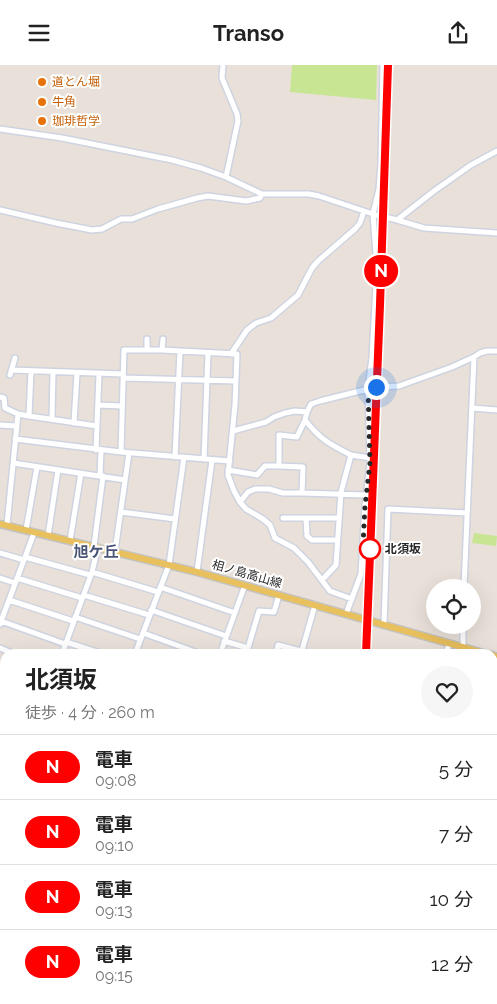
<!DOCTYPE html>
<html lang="ja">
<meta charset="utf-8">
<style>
body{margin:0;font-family:Raleway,"Noto Sans JP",sans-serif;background:#f6f6f6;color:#222;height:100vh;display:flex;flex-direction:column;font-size:19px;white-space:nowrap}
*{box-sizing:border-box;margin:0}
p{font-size:16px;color:#767676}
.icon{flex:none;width:28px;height:28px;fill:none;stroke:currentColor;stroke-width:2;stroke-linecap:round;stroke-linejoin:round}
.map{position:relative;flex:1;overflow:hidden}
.panel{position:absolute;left:0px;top:584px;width:498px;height:356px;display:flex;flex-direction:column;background:#fff;border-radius:15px 15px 0 0;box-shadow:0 5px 20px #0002}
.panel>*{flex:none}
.badge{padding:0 10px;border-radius:16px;font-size:18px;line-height:32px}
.fabs{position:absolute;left:426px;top:514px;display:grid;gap:10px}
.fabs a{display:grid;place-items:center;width:55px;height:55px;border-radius:50%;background:#fff;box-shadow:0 5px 20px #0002;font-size:25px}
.you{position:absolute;width:25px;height:25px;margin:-12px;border:4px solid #fff;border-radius:50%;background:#1a73e8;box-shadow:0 0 0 8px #1a73e833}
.map>.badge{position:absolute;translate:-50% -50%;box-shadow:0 0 0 2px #fff}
.round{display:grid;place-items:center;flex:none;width:52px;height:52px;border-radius:26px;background:#f6f6f6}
.overview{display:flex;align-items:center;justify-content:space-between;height:85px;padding:0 25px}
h1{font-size:24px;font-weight:700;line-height:38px}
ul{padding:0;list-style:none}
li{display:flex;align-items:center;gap:15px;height:65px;padding:0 25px;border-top:1px solid #e0e0e0}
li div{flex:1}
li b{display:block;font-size:19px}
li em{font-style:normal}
li .badge{min-width:55px;font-weight:700;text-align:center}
header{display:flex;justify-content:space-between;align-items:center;height:65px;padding:0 25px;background:#fff;font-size:22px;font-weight:700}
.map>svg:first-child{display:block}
.pitch{fill:#c8e593}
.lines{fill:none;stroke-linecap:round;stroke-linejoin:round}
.minor-casing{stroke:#ced3e0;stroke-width:8}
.major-casing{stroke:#c3c3c3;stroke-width:9}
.minor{stroke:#fff;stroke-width:5}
.major{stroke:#e9c05e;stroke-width:6}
.rail{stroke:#9ca1b1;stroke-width:1}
.line-casing{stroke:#fff;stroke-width:11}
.line{stroke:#f00;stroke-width:8}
.walk{stroke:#272727;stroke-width:5;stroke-dasharray:0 9}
.food-dot{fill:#e8710a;stroke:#fff;stroke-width:2}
.stop-dot{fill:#fff;stroke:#f00;stroke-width:2.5}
.labels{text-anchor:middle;stroke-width:4;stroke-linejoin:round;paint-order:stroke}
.food-label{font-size:12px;fill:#c56008;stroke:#fff;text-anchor:start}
.stop-label{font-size:12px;font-weight:bold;fill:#272727;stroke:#fff;text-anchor:start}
.street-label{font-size:12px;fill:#272727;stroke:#fff}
.quarter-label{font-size:15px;font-weight:bold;fill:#4a5575;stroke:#fff}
</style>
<header><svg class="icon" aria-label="menu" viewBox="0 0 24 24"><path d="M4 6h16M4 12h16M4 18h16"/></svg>Transo<svg class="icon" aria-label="share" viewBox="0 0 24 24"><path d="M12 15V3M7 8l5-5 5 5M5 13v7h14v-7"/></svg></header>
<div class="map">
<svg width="497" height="939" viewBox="0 0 497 939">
<rect width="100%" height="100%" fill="#e9e1d9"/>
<path class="pitch" d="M292,0H377L376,35L290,27Z
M474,468L497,471L496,481L472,478Z"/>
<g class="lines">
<defs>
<path id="minor" d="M223,0L222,13L237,49L238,56L226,112
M0,64L62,73L172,95L201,103L226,112L262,129H309L319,131L373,149L397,155L424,163L497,168
M0,145L56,158L92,165L102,164L121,154H132L158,144L197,133L208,131L246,136L260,133L262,129
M397,155L434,126L471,100L497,86
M147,285V274
M162,285L163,274
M231,289L247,265L256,258L271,253L298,230L312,203L318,196L355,164L360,158L364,146
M12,305L123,309
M10,310L15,293
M123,313L236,316
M0,332L4,333L5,343L18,349
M98,340L122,341
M472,343L497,345
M307,347L305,355C320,374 329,379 351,390
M29,351L97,361
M52,354L53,307
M74,358L77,308
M0,360L16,361
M233,366L266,357L274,352L285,348L295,346L307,347L311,339L320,336L376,322L399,321L452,302L474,292L480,288L487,286H497
M15,374L121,387L230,396
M96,385L99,309
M121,387L124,285H162L237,289L235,340L228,410L234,426L240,437L246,444L263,454L270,460L275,473L294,483L308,497L330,526L352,534
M175,392L180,286
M204,394L208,288
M13,398L125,415
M228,405L257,410L265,401H279V370L297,372L305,355
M100,411L101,385
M302,428L366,430
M240,437L248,427L255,424H269L283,428H302L303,402L279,401
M121,447L175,454
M283,453H339
M306,453L307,471L312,475H337
M7,460L18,349L29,351L31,306
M26,465L37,402
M48,471L58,405
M70,476L81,408
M94,481L103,411
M115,486L129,388
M0,488L24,495
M25,492L90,510
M92,507L158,527
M197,507L212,395
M0,513L15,518
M17,513L82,533
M322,515L336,500L341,427L351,390L370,393
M160,522L235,548
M464,522L474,292
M84,530L149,550
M9,535L73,556
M151,545L226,571
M346,549L361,509L365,441L370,398L368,324L372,292L377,202L373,149L379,124L381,98L383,0
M75,552L140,574
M1,556L65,579
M0,559L34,468
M384,559L388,444L467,448
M143,568L201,589
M224,576L248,583L259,546L274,547L279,530
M66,577L103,589
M463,582V560
M0,583L14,589
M62,589L92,507L98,482
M135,589L169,500L184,392
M220,589L245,520
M276,589L278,580L301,586
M301,589L315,540
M445,589L450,578
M492,655L497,659
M0,663L5,665
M492,773L497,774
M0,835L5,832
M108,939L109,935"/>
<path id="major" d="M0,459L197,507L487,589
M492,590L497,592"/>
</defs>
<use href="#minor" class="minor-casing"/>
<use href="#major" class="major-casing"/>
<use href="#minor" class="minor"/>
<use href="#major" class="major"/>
<path class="rail" d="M366,589C373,392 381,196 388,0
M350,939V935"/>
</g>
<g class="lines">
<defs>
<path id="line" d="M366,589L380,240L388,0"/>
</defs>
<use href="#line" class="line-casing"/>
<use href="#line" class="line"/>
<path class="walk" d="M370,484L363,480L365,441L370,398L368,324L376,322"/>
</g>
<g class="food-dot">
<circle cx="42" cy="17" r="5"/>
<circle cx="42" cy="37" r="5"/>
<circle cx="42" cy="56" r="5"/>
</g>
<circle class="stop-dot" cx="370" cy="484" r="10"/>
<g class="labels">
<g class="food-label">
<text x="52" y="21">道とん堀</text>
<text x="52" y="41">牛角</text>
<text x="52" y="60">珈琲哲学</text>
</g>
<g class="stop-label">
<text x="385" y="488">北須坂</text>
</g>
<g class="street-label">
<text transform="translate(247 509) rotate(16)" y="4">相ノ島高山線</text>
</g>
<g class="quarter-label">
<text x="96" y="492">旭ケ丘</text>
</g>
</g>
</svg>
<div class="fabs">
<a><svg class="icon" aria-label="locate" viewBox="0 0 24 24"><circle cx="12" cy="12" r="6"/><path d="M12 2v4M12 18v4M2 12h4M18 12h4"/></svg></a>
</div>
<div class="you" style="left:376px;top:322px"></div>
<b class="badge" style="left:381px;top:206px;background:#f00;color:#fff">N</b>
<section class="panel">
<div class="overview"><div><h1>北須坂</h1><p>徒歩 · 4 分 · 260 m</p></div><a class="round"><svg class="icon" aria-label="heart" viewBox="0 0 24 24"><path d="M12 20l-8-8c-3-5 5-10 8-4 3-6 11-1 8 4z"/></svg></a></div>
<ul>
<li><span class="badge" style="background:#f00;color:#fff">N</span><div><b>電車</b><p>09:08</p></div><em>5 分</em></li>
<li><span class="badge" style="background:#f00;color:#fff">N</span><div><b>電車</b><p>09:10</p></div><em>7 分</em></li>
<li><span class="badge" style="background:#f00;color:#fff">N</span><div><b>電車</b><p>09:13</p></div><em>10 分</em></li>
<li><span class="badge" style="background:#f00;color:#fff">N</span><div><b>電車</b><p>09:15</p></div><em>12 分</em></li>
</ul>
</section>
</div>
